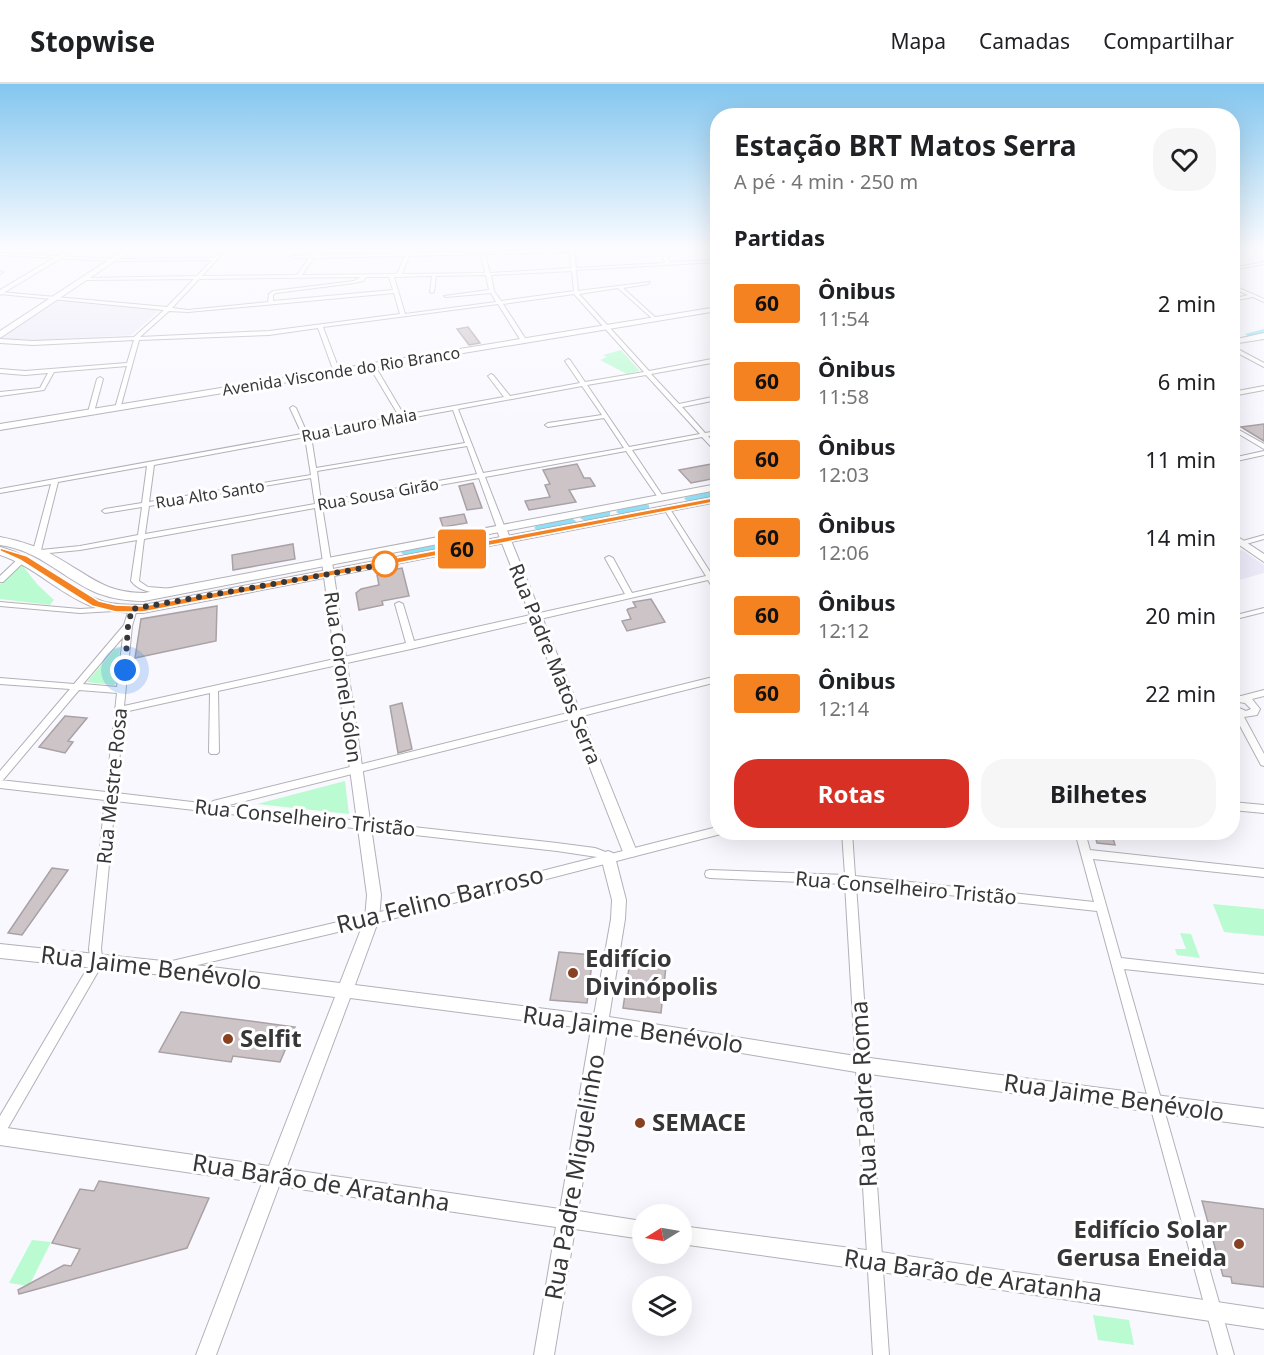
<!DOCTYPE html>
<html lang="pt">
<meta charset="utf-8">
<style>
body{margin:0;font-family:"Noto Sans",sans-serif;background:#f6f6f6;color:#202124;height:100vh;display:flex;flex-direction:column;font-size:22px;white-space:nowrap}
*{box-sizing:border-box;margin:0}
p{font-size:20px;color:#757577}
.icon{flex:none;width:33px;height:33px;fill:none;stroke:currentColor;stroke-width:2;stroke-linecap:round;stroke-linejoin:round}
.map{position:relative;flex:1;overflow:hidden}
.panel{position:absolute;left:710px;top:24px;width:530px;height:732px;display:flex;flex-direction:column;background:#fff;border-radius:24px;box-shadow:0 6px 24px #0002}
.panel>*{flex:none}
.badge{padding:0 12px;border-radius:4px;font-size:21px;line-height:39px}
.needle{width:39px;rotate:259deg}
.tools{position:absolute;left:632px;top:1120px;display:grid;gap:12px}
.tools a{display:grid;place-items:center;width:60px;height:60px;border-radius:50%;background:#fff;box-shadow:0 6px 24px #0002;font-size:30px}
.you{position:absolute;width:30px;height:30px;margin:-15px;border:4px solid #fff;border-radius:50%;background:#1a73e8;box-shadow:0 0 0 9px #1a73e833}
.map>.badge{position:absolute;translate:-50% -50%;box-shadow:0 0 0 3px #fff}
h2{padding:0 24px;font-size:22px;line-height:54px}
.round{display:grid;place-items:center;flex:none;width:63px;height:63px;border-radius:24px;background:#f6f6f6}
.head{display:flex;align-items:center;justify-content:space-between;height:102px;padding:0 24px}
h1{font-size:28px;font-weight:700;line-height:45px}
.cta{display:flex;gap:12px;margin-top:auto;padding:12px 24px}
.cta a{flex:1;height:69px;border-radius:24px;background:#d93025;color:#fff;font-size:24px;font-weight:700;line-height:69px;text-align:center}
.cta a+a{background:#f6f6f6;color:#202124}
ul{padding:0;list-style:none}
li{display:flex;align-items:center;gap:18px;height:78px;padding:0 24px}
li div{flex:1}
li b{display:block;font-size:22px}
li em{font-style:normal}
li .badge{min-width:66px;font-weight:700;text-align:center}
header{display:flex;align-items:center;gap:36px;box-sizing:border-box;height:84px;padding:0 30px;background:#fff;border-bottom:2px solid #e0e0e0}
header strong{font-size:28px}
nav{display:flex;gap:33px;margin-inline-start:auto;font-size:21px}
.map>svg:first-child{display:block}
.built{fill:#eceaf8}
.green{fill:#bafbd1}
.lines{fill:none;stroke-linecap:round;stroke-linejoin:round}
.canal{fill:#8ce1f9;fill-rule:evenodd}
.building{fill:#ccc4c6;stroke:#a9a1a3;stroke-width:1.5}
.minor-casing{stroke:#b2b1b7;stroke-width:2}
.tertiary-casing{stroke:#b2b1b7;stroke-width:2}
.secondary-casing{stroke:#b2b1b7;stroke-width:2}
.primary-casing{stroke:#b2b1b7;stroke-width:2}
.minor{fill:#fff;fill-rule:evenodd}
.tertiary{fill:#fff;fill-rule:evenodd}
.secondary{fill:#fff;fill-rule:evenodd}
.primary{fill:#fff;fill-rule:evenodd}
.line{fill:#f58220;stroke:#fff;stroke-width:1.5}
.walk{stroke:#37373a;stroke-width:6;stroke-dasharray:0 10.8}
.stop-dot{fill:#fff;stroke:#f58220;stroke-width:3}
.poi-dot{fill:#894124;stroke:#fff;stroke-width:2}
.labels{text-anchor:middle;stroke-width:6;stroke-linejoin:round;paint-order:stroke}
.far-street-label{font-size:16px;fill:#37373a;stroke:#fff}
.street-label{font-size:20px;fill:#37373a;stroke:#fff}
.near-street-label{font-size:24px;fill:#37373a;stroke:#fff}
.near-poi-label{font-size:24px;font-weight:bold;fill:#37373a;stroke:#fff;text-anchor:start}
</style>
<header>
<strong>Stopwise</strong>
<nav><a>Mapa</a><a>Camadas</a><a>Compartilhar</a></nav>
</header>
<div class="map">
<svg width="1264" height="1271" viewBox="0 0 1264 1271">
<rect width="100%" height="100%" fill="#f9f8ff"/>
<path class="built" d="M58,217L158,226L159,227L131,251L27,257L1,254Z
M1242,466L1264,481V489L1232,498V468Z"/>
<path class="green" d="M621,266L639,286V287L627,290L600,276L607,273L603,271Z
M21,482H23L37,500L54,516L50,521L0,515V500Z
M120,564L117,599L113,601L87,598L115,565Z
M345,697L349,730L257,720Z
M1213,820L1264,825V852L1224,848Z
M1180,849L1191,850L1200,874L1177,871L1175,865H1186Z
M32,1156L51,1158L29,1202L9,1199Z
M1093,1231L1129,1236L1134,1261L1098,1256Z"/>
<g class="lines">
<path class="canal" d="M1264,245V249L1248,252L1245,250Z
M710,408L713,409V413L689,418L684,415L686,413Z
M646,420L649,421V425L621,431L616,428L618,426Z
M607,427L610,428V432L585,437L580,434L582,432Z
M571,434L576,437L574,439L539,447L534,444L536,442Z
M432,461L435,462V466L406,472L401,469L403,467Z"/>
</g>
<path class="building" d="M468,243L480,259L469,261L457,245Z
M1264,340V357L1241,343Z
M717,379V394L691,399L679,386Z
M577,380L584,394H590L595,402L569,406L576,418L529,426L525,417L550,413L545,401L550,400L543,386Z
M473,399L482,424L467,426L459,402Z
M464,430L467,439L443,443L440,434Z
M293,460L295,475L233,486L232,471Z
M402,484L409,512L382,517L383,521L359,526L356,509L361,505L379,501L377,491L381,488Z
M651,515L665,538L627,547L622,537L631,535L627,526L628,525L636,523L633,518Z
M217,522L216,557L135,574L141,535Z
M402,619L412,665L398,669L390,622Z
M65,632L87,634L68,657L73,658L65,669L39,663Z
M1094,748H1111L1115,761L1097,759Z
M52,784L68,786L22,851L8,849Z
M559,868L593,871L587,919L550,916Z
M630,877L666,882L661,929L623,924Z
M181,928L295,943L280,978L233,972L231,978L159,968Z
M99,1097L209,1114L187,1164L19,1210L18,1206L64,1181L71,1182L80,1165L52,1159L80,1105L94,1107Z
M1202,1117L1264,1125V1203L1232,1199L1231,1193L1223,1192Z"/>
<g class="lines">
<defs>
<path id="minor" d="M222,165H227L202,192L297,191L309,174H294L292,172L311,171L316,165H320L316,171L406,169L408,165H412L410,169L480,168V165H484L485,168L574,165L576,184L665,179L661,165H665L670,178L717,176V178L576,186L578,207L650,198L648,200L623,204L656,234V236H654L618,204L579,210L649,287L717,274V278L651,290L679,320L717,312V316L682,323L705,349L717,347V351L708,352L717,362V368L715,367L702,353L632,366L664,414L661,416L659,415L626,367L485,393L505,444L501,446L497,444L479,394L322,422L331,478L327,480L323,478L315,424L144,455L139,497L148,503L173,505L174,507L170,509C155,509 141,509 131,497L137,456L80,466L39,470L33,467L51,400L0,409V405L302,350L290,324L293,322L296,324L307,349L399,332L369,282L370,281L375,282L404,331L504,313L488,292L491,290L493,291L510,312L580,299L565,277L568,275L570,276L585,298L644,288L574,210L503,220L527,257L524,259L521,257L498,220L323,243L340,288L337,290L334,288L318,244L269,251L139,256L120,325L115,324L127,282L54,288L44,306L0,312V308L40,304L48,289L25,291L0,289V285L25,287L127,279L134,256L33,261L0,259V255L33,257L134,253L164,226L0,210V208L167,223L194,195L86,196L84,195L86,194L197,192L212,176L114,177L0,171V169L114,175L214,174ZM570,168L571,184L490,189L485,170ZM481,170L485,189L402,190L409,172ZM405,172L397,190L302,191L314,174ZM572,187L574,207L501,217L494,207L491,191ZM486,191L489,206L444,212L446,213L491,209L496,218L405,230L394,193L432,192L430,208L432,209L434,208L436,192ZM361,193L354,197L273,207L269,210L268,218L188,226L172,224L199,195ZM366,193H389L393,206L273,217V211L276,209L354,199L363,197ZM394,209L400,230L269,247L140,253L169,227L188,228ZM646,291L700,350L629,363L587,301ZM582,302L602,331L548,339L545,341L548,343L604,334L624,364L483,389L458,325ZM453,326L465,359L316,384L311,352ZM305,353L311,391L149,418L154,381ZM467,362L477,390L321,418L317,387ZM147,382L142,419L105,425L102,427L105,429L142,423L138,451L80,462L41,466L58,398ZM311,394L315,420L145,450L149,422Z
M1264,178V180L1232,186V184Z
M0,187L3,188L0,190Z
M1232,201L1264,215V218L1253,213L1232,217V215L1248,211L1232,204Z
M1232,262L1264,279V283L1232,266Z
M100,293L103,295L94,328L89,329L88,328L97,295Z
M1264,302V306L1232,312V308Z
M1232,342L1264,360V365L1232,346Z
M1264,367V371L1232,378V374Z
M667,423L670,425L712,491L717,490V494L715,495L717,498V506H714L708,496L411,565L218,607L219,668L217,670H211L209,668L210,609L124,628L116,709L209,720L213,717L717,592V598L225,722L557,759L595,764L611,770L717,743V748H721V750L372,840L172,887L168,886L166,882L168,878L172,877L372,830L597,773L557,767L115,717L101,865L103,879L5,1049L0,1051V1032L91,878L89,865L105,716L0,704V687L70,605L0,600V594L74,600L124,541L129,525L133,523L137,525L132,542L124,622L406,559L395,520L399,518L403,520L414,557L625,510L605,474L609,472L613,474L632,509L706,492L664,425ZM123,553L117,603L83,600ZM79,606L117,609L106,708L0,696H3Z
M1264,451V455L1232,464V460Z
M21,472H27L28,474L3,498H0V492Z
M0,518L80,525L114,523L118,525L114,527L80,529L0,522Z
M1264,524V528L1232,536V532Z
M1264,606V612L1252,615L1260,625L1257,631L1244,633L1264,670V682L1261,681L1232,627V621L1246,627L1251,625L1245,619L1232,617V611L1241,612Z
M1232,718L1264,721V729L1232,726Z
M842,748H852L855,792L1094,818L1075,748H1085L1090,766L1264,785V793L1093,775L1121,874L1264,890V900L1124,885L1234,1271H1218L1097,827L856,801L889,1271H873L845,800L710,794L706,793L705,790L706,787L710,786L845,791Z"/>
<path id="tertiary" d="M69,165H76L0,211V206Z
M501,441L506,444L637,768L635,772L630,773L625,772L623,768L496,444Z
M1232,449L1264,470V478L1232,456Z
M327,475L332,478L381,811L379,835L355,901L594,931L611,835L612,816L601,773L603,769L608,767L613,769L615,773L626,816L625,835L609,933L862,973L1264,1025V1043L862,989L607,947L578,1127L642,1137V1155L575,1145L554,1271H534L556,1143L279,1102L216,1271H196L262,1099L0,1061V1043L269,1082L335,913L163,891L0,874V860L163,877L340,899L365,835L367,811L322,478ZM350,914L591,945L560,1125L286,1085Z
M681,1142L874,1167L1264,1225V1245L874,1187L681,1160Z"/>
<path id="secondary" d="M717,223V227L0,346V340Z"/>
<path id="primary" d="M125,165H133L0,254V247Z
M1264,249V255L1232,260V256Z
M717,400V406L144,517C128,517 113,515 97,509C62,494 41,467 0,461V453C21,457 40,463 58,474C90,492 105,509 144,509Z
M717,412V418L143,529C125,529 108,528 91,522C58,509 34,482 0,471V463C40,473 67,507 105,518C117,521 131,521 143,521Z"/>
</defs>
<use href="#minor" class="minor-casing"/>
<use href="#tertiary" class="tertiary-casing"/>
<use href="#secondary" class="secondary-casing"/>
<use href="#primary" class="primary-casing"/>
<use href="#minor" class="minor"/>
<use href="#tertiary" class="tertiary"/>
<use href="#secondary" class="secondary"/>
<use href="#primary" class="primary"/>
</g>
<linearGradient id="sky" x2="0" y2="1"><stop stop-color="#83c6ef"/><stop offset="0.48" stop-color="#fcfcff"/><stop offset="1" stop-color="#fcfcff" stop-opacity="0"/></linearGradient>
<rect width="1264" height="343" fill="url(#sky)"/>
<path class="line" d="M717,413H720V417L143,528H116L92,522L20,476L0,467V464L27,472L99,517L116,521L143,522Z"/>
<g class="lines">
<path class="walk" d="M125,586L128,542L132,525L391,479L385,480"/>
</g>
<circle class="stop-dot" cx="385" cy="480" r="12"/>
<g class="poi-dot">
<circle cx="573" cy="889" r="6"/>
<circle cx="228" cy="955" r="6"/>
<circle cx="640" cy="1039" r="6"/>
<circle cx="1239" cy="1160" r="6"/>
</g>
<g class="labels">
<g class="far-street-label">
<text transform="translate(341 287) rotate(-9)" y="6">Avenida Visconde do Rio Branco</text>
<text transform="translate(359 341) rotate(-11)" y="6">Rua Lauro Maia</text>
<text transform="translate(210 410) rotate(-9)" y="6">Rua Alto Santo</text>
<text transform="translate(378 410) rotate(-10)" y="6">Rua Sousa Girão</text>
</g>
<g class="street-label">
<text transform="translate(555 580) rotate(68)" y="7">Rua Padre Matos Serra</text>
<text transform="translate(343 593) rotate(82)" y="7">Rua Coronel Sólon</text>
<text transform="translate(112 702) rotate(-84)" y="7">Rua Mestre Rosa</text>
<text transform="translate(305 734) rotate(6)" y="7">Rua Conselheiro Tristão</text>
<text transform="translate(906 804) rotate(5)" y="7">Rua Conselheiro Tristão</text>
</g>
<g class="near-street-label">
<text transform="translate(440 816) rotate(-14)" y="8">Rua Felino Barroso</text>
<text transform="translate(151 884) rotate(7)" y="8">Rua Jaime Benévolo</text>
<text transform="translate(633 946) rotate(8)" y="8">Rua Jaime Benévolo</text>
<text transform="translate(864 1010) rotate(-93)" y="8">Rua Padre Roma</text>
<text transform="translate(1114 1014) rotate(8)" y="8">Rua Jaime Benévolo</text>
<text transform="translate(575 1093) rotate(-80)" y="8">Rua Padre Miguelinho</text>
<text transform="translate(321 1099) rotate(9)" y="8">Rua Barão de Aratanha</text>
<text transform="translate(973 1192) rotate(8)" y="8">Rua Barão de Aratanha</text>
</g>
<g class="near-poi-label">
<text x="585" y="883">Edifício<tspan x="585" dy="28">Divinópolis</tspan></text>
<text x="240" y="963">Selfit</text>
<text x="652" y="1047">SEMACE</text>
<text x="1227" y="1154" text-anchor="end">Edifício Solar<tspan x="1227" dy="28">Gerusa Eneida</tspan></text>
</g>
</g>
</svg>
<div class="tools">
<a><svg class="needle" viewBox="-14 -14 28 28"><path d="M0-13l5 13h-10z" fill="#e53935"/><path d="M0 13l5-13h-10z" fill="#757577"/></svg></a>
<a><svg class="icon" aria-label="layers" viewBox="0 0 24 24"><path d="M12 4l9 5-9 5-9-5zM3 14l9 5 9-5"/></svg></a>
</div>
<div class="you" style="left:125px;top:586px"></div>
<b class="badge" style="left:462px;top:465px;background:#f58220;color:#111">60</b>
<section class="panel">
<div class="head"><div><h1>Estação BRT Matos Serra</h1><p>A pé · 4 min · 250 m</p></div><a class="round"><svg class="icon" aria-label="heart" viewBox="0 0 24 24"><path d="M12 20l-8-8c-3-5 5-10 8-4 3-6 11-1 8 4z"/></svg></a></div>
<h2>Partidas</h2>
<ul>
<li><span class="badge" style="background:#f58220;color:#111">60</span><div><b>Ônibus</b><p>11:54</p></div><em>2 min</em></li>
<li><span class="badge" style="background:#f58220;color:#111">60</span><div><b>Ônibus</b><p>11:58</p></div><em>6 min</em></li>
<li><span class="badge" style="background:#f58220;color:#111">60</span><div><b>Ônibus</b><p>12:03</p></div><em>11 min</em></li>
<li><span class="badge" style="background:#f58220;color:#111">60</span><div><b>Ônibus</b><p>12:06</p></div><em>14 min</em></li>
<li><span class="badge" style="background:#f58220;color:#111">60</span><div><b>Ônibus</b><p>12:12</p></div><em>20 min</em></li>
<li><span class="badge" style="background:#f58220;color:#111">60</span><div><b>Ônibus</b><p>12:14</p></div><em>22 min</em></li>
</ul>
<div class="cta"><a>Rotas</a><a>Bilhetes</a></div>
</section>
</div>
